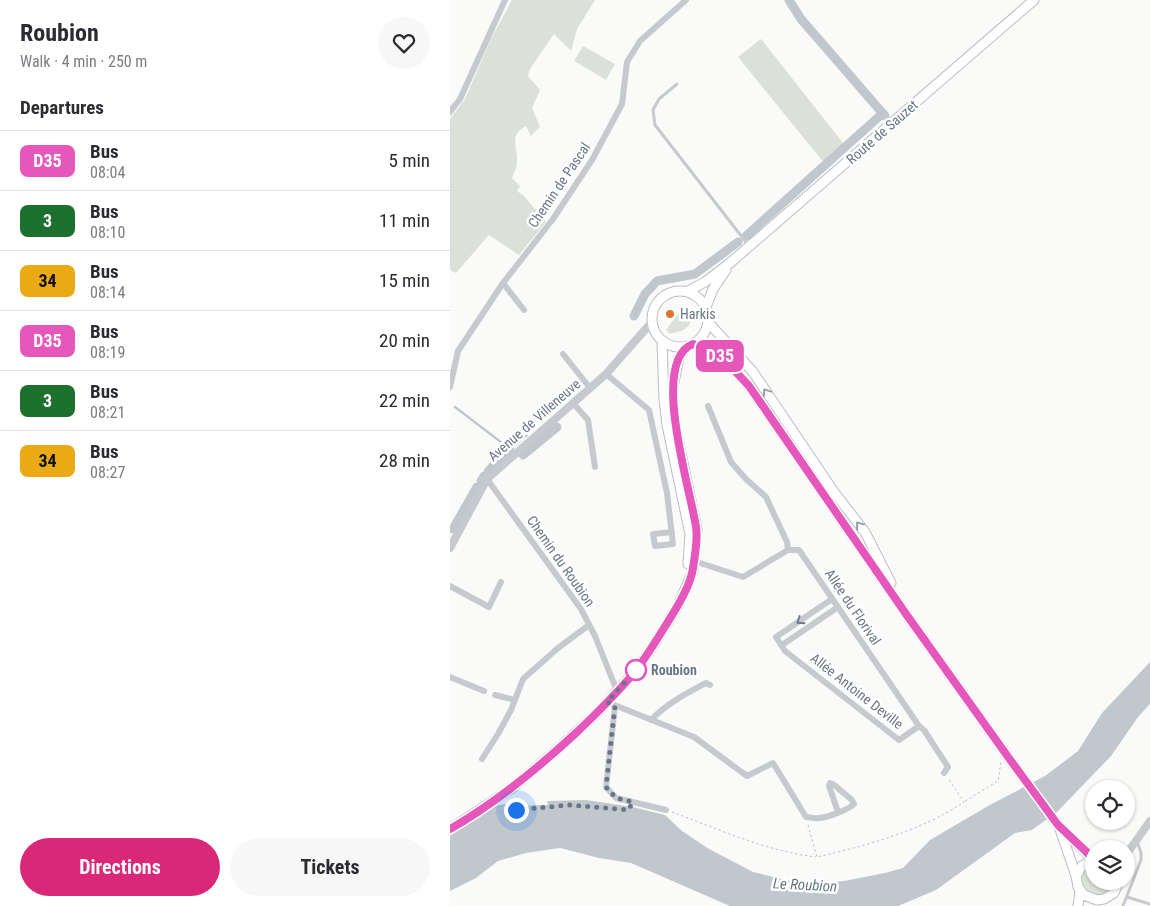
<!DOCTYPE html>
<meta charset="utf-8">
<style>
body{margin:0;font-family:"Roboto Condensed",sans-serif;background:#f7f7f7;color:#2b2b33;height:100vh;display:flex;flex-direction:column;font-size:19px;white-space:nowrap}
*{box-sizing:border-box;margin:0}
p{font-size:16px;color:#7c7c81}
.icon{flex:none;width:28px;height:28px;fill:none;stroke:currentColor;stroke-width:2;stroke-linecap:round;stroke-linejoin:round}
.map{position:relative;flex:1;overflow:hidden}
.details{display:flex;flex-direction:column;background:#fff;width:450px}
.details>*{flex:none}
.badge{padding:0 10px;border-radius:8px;font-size:18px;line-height:32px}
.fabs{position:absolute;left:635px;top:780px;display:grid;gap:10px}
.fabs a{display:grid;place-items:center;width:50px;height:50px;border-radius:50%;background:#fff;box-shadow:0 1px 4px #0004;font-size:25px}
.you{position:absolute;width:25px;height:25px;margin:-12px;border:4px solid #fff;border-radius:50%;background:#1a73e8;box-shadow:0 0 0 8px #1a73e833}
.map>.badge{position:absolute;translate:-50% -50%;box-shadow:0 0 0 2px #fff}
h2{padding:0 20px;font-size:19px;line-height:45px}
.round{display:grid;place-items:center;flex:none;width:52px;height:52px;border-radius:26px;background:#f7f7f7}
.overview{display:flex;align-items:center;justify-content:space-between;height:85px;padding:0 20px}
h1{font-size:24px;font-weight:700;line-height:38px}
.button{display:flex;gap:10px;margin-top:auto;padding:10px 20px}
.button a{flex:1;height:58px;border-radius:30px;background:#db2777;color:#fff;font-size:20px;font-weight:700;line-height:58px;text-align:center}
.button a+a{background:#f7f7f7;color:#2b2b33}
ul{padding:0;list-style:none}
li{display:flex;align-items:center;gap:15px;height:60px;padding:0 20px;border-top:1px solid #e1e1e2}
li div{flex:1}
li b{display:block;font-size:19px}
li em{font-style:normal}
li .badge{min-width:55px;font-weight:700;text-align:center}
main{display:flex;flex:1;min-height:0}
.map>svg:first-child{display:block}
.green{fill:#dbe1d9}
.water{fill:#c0c8ce}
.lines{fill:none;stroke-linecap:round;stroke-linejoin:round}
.stream{stroke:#c0c8ce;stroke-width:2.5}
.canal{stroke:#c0c8ce;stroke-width:9}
.secondary-casing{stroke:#babec4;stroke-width:11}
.path{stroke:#bec0c3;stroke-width:1;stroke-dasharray:2.5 2.5;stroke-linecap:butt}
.service{stroke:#c6c9cd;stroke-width:3}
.minor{stroke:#c6c9cd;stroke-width:6}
.tertiary{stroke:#c6c9cd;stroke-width:8}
.secondary{stroke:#fff;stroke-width:9}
.oneway{stroke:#979fac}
.oneway2{stroke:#6f7a8b}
.line-casing{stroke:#fff;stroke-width:11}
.line{stroke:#e657bb;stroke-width:8}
.walk{stroke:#6a7688;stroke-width:5;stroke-dasharray:0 9}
.poi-dot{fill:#dd7535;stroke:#fff;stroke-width:2}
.stop-dot{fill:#fff;stroke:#e657bb;stroke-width:2.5}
.labels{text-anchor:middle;stroke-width:5;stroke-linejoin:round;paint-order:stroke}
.street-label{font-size:14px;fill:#6a7688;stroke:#fff}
.poi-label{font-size:14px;fill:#6a7688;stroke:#fff;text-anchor:start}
.stop-label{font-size:14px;font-weight:bold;fill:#6a7688;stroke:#fff;text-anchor:start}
.water-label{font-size:15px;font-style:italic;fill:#667783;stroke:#fff}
</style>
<main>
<section class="details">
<div class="overview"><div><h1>Roubion</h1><p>Walk · 4 min · 250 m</p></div><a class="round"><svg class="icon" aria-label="heart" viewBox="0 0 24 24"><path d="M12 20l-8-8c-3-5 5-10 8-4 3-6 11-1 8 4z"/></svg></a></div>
<h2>Departures</h2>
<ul>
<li><span class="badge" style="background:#e657bb;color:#fff">D35</span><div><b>Bus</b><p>08:04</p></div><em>5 min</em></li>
<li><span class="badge" style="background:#1d702d;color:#fff">3</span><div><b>Bus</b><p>08:10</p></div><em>11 min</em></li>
<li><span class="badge" style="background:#eaaa15;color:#111">34</span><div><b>Bus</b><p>08:14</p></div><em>15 min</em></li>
<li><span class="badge" style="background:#e657bb;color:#fff">D35</span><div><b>Bus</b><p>08:19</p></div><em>20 min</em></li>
<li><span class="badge" style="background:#1d702d;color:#fff">3</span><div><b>Bus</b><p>08:21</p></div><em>22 min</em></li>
<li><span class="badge" style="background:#eaaa15;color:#111">34</span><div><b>Bus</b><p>08:27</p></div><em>28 min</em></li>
</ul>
<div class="button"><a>Directions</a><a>Tickets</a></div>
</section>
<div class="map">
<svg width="700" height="906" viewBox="0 0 700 906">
<rect width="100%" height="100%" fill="#fafaf8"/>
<path class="green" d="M62,0H145L127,29L121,51L104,34L80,69L78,76L90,90L82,108L90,127L81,136L76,126C58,136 68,145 67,162C67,167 64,173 62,178L70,186L67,191L74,196L96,222L69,255L39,235L6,273L0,270V119L15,99L41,39Z
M311,39L394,144L374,163L288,57Z
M133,46L165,64L156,80L124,61Z
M233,307C244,312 244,324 233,330C230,332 224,332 220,334L216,330Z
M644,863V881H666L662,891L651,897L638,894L631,884C630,873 634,868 644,863Z"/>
<path class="water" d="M700,662V704L688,717L661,756L607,812L582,830L565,833L486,890L448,906H280L181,863L149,858L110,848L76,853L48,861L26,878L0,891V836L45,806L60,803L64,806L98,805L97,801L136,800L183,807L215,815L232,831L259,849L303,872L341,881L368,883L394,881L435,873L453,868L480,840L538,806L595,776L628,751L652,713Z"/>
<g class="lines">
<path class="stream" d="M5,407L60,449L77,435"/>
<path class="canal" d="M339,0L351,19L435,116
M296,236L433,113
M184,316L195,294L207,281L245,274L288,242
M73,455L107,427
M48,462L60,449
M38,472L43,466
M31,481L34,476
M3,529L27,487"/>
<defs>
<path id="secondary" d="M202 319a28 28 0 1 1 56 0a28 28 0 1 1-56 0Z
M238,291L255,282L280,263L584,0
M256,307L263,289L276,270
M258,322L303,372L384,492L415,532L441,583
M212,341L214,399L217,425L240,534L238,564
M243,344L271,356L299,386L456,614L561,761L608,825L643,859
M0,829L61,789L108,749L147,713L183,674L201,649L228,606L243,571L247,529L225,425L222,392L229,358L237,346
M610,829L626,876L628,887L634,895L647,900L654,899L664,893L669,881
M626,876L632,866L644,859
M628,906L630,890"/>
</defs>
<use href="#secondary" class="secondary-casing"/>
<path class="path" d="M515,801L548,781L551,762
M222,812C268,829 316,851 366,857
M39,814L96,806L120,805L178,809
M358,825L367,857C416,846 473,830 514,802L498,778"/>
<path class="service" d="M227,84L209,99L203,110L205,125L299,246
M677,897L700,904
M673,906L691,860V853L687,841"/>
<path class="minor" d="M0,112L10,99L55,0
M53,283L74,310
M113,354L140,388
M156,374L199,410L217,493L223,544L205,546L203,534L222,532
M0,387L8,351L53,283L103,219L142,160L172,104L177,62L190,41L236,0
M123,403L138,420L145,467
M258,406L281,462L296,479L316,497L337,542L338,550
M37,479L131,609L145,636L167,691
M244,561L293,577L338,550H349L469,726L474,730L498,767L494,773
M0,586L39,607L51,582
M382,599L326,637L335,651L449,740L469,726
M332,645L388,607
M0,677L34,691
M45,695L65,700
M157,702L244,737L297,776L323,763L356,817C359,817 365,819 369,818C376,818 400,809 404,804L402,800L383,784L380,783L379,786L388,812
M165,706L156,787L166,798L216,810
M201,720C216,704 237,693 256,683L260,685
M32,759L48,734L61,710L73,679L108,648L139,625"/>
<path class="tertiary" d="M0,548L37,479L156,374L201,323
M676,855L700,821"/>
<use href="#secondary" class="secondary"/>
</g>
<defs><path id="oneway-chevron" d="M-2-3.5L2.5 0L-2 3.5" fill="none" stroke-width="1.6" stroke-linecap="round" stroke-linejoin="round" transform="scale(1.25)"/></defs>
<g class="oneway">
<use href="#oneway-chevron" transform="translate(316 392) rotate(-124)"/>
<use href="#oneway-chevron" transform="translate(409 525) rotate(-127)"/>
</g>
<use class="oneway2" href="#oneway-chevron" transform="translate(350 621) rotate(146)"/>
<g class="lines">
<defs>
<path id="line" d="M0,829C46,803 87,769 126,733C146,714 166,694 184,673C197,656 208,638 219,620C228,606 241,584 243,568C245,556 248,539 246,527C241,491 199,361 243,344L271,356L299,386L456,614L561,761L608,825L644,859"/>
</defs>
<use href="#line" class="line-casing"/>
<use href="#line" class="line"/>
<path class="walk" d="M66,810L120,805L178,810L183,802L166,798L156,787L165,706L157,702L186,670"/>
</g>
<circle class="poi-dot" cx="220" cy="314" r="5"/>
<circle class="stop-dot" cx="186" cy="670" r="10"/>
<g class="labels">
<g class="street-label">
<text transform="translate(432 132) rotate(-41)" y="5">Route de Sauzet</text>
<text transform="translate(109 185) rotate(-56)" y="5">Chemin de Pascal</text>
<text transform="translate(84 420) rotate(-41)" y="5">Avenue de Villeneuve</text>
<text transform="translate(111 561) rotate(55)" y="5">Chemin du Roubion</text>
<text transform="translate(403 607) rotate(56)" y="5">Allée du Florival</text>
<text transform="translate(407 691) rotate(38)" y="5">Allée Antoine Deville</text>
</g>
<g class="poi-label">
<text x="230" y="319">Harkis</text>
</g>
<g class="stop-label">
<text x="201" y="675">Roubion</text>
</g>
<g class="water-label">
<text transform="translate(355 885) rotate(3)" y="5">Le Roubion</text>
</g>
</g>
</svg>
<div class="fabs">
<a><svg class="icon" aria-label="locate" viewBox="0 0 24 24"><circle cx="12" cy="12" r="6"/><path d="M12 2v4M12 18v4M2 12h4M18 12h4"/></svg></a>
<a><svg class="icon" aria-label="layers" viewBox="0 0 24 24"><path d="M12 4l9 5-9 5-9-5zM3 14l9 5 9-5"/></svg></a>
</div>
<div class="you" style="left:66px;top:810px"></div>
<b class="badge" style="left:270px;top:356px;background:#e657bb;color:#fff">D35</b>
</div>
</main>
